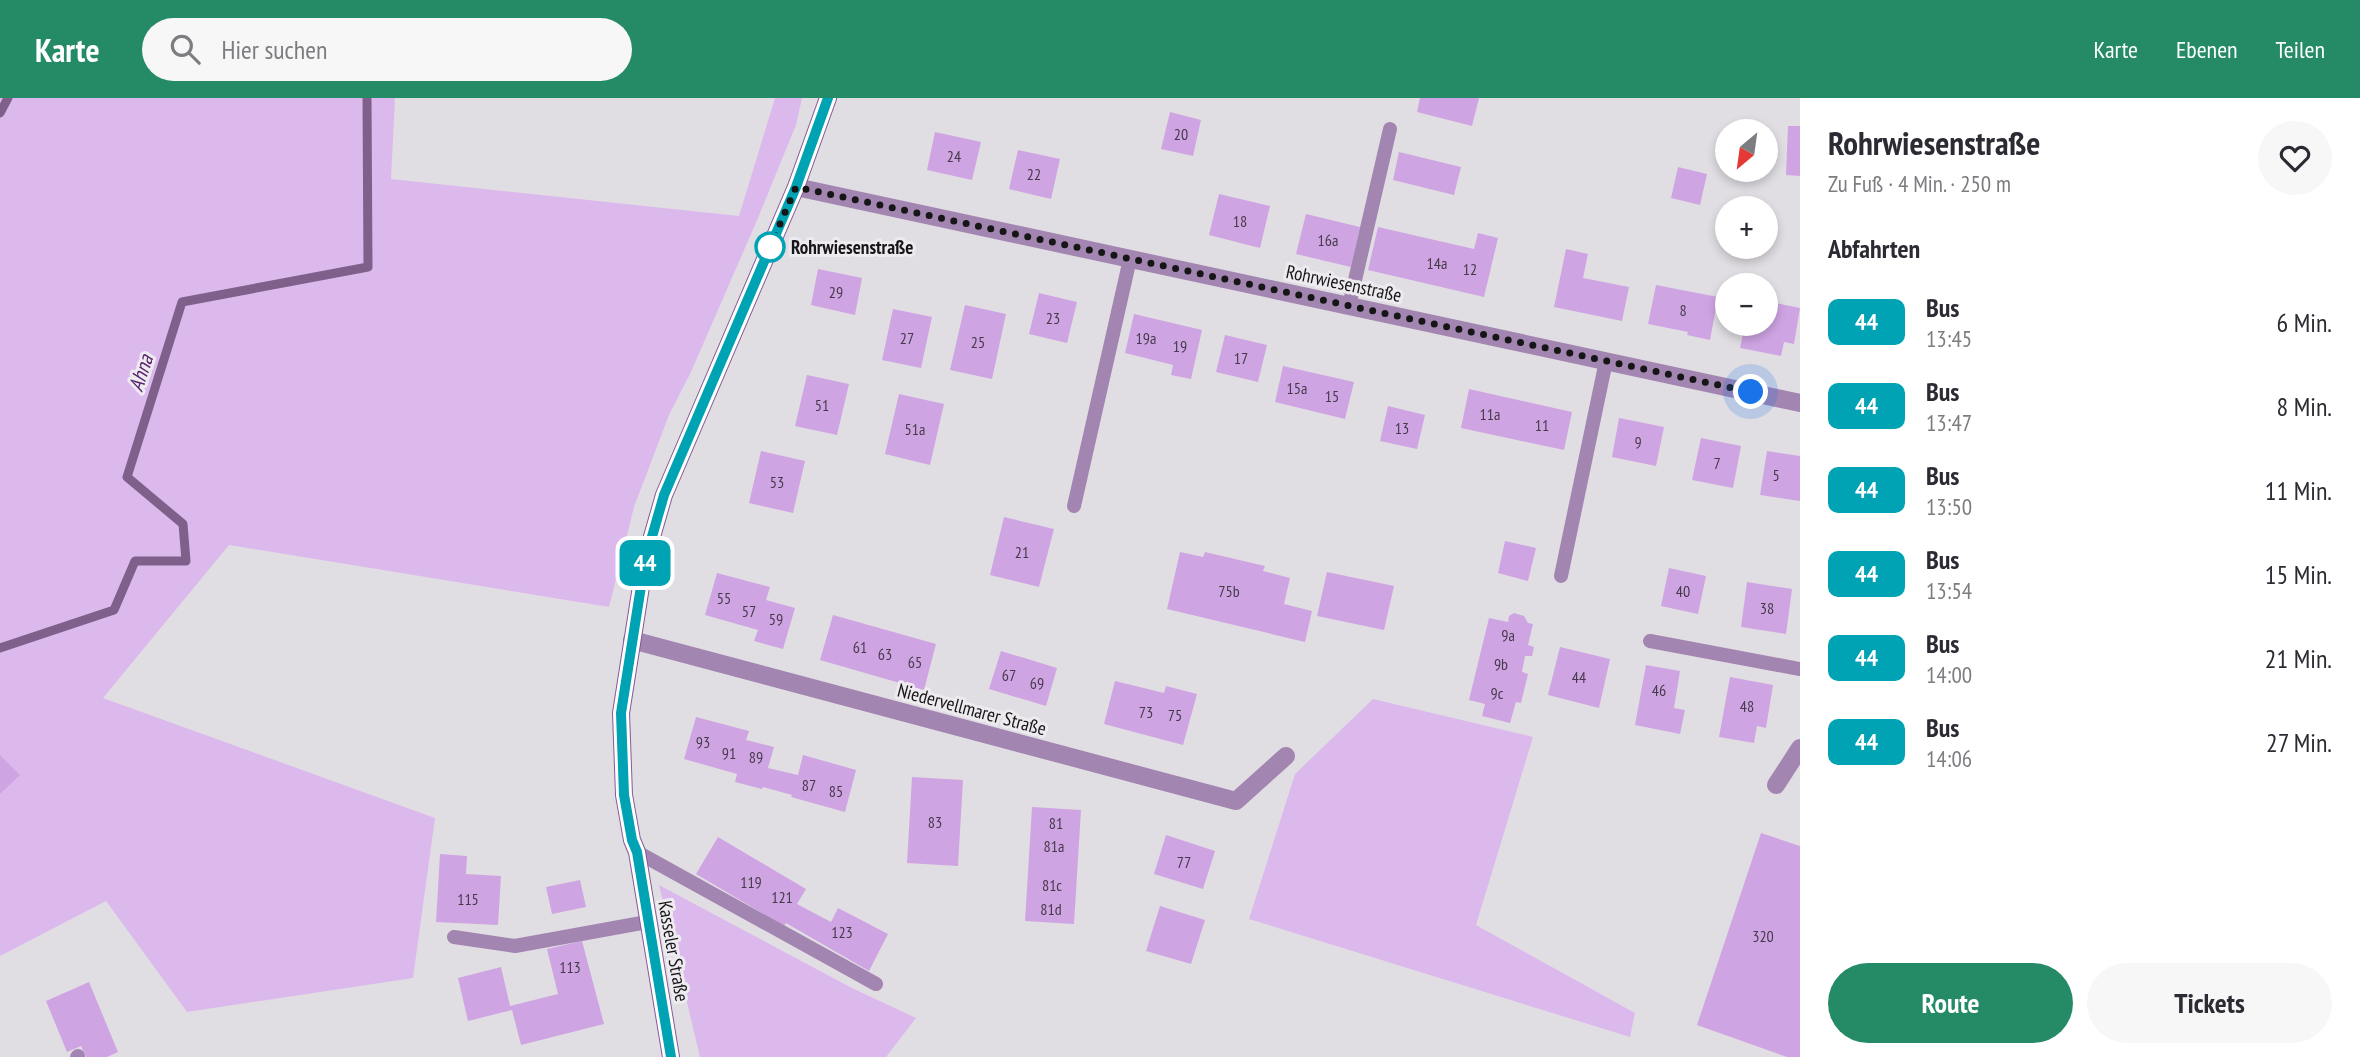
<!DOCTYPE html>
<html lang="de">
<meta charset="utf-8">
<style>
body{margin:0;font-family:"PT Sans Narrow",sans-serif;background:#f7f7f7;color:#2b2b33;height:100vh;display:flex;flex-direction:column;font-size:26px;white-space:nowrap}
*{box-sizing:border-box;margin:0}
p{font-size:23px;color:#7c7c81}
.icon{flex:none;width:38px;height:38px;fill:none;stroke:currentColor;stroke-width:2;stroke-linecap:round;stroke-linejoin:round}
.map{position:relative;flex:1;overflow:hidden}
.sheet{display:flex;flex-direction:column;background:#fff;width:560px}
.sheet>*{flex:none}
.badge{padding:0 14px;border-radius:10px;font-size:24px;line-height:46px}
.needle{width:46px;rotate:209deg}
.tools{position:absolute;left:1715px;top:21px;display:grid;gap:14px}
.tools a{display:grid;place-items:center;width:63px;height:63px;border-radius:50%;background:#fff;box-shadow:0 4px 10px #0003;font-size:35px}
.you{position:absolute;width:35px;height:35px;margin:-18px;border:5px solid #fff;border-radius:50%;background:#1a73e8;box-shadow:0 0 0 10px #1a73e833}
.map>.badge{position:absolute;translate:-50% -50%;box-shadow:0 0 0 4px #fff}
h2{padding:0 28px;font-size:26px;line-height:63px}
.round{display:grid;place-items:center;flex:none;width:74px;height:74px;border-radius:37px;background:#f7f7f7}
.overview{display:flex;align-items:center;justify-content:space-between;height:119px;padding:0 28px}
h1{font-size:33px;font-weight:600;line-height:52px}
.button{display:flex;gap:14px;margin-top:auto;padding:14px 28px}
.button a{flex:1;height:80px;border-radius:42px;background:#258b67;color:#fff;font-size:28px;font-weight:600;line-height:80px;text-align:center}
.button a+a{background:#f7f7f7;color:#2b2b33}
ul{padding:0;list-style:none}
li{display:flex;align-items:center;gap:21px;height:84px;padding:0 28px}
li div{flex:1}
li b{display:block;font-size:26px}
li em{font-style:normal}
li .badge{min-width:77px;font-weight:700;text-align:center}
header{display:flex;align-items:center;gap:42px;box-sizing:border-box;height:98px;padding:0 35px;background:#258b67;color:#fff}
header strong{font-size:33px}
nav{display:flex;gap:38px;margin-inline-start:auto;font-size:24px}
.search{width:490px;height:63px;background:#f7f7f7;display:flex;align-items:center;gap:18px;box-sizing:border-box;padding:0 24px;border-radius:38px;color:#7c7c81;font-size:26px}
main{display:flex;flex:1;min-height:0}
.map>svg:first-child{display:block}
.green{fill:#dcb9ed}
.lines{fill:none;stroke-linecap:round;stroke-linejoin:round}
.stream{stroke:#7e608b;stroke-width:9}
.building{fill:#cfa4e3}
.lane{stroke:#a385b1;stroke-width:14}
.street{stroke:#a385b1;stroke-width:18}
.secondary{stroke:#845999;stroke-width:18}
.line-casing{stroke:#fff;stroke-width:16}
.line{stroke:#00a3b4;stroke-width:10}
.walk{stroke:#171617;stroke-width:7;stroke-dasharray:0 12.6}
.stop-dot{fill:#fff;stroke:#00a3b4;stroke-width:3.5}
.labels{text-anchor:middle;stroke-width:6;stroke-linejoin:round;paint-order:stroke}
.number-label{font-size:16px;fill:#453a4a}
.stop-label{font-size:19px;font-weight:bold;fill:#171617;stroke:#eeebf0;text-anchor:start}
.street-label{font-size:19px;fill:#171617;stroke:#eeebf0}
.water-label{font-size:21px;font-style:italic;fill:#57236d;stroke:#eeebf0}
</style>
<header>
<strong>Karte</strong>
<div class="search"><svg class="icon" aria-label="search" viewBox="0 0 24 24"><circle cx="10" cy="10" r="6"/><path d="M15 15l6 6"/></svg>Hier suchen</div>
<nav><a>Karte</a><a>Ebenen</a><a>Teilen</a></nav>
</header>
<main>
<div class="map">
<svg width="1800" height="959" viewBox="0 0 1800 959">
<rect width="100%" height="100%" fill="#e1dee3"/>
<path class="green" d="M0,0H395L391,81L739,118L775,0H802L796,27L758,120L691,274L669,317L634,409L609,509L229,447L103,600L435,720L413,880L187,914L106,803L0,858Z
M1373,601L1533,639L1476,827L1635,915L1630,939L1249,821L1295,676Z
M659,787L852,890L916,920L886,959H700Z"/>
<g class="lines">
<path class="stream" d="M0,15L8,0
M0,550L114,512L135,463H186L183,426L127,379L182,204L368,169L367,0"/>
</g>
<path class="building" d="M1420,0H1479L1472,28L1417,14Z
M1170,14L1201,22L1193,58L1161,51Z
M1788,28H1800V78L1786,77Z
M935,34L981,44L972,82L927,72Z
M1018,52L1060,61L1051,101L1009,91Z
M1399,54L1461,69L1454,97L1393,82Z
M1678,69L1707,76L1700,107L1671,100Z
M1219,96L1270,108L1260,150L1209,137Z
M1306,116L1360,129L1351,169L1296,156Z
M1378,129L1474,151L1478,135L1498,140L1484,199L1368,172Z
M1566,151L1588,156L1583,180L1629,189L1622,223L1554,209Z
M818,171L862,180L855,217L811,207Z
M1656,187L1718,199L1710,242L1687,237L1688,234L1648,226Z
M1039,195L1077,204L1067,245L1029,236Z
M1766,203L1800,210L1794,246L1784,244L1781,258L1740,250L1745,226H1766Z
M965,207L1006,216L992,281L950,272Z
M893,211L932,219L921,270L882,262Z
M1134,216L1202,232L1191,281L1171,277L1173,267L1125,255Z
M1225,237L1267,247L1258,284L1216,274Z
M1283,268L1354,284L1345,321L1275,304Z
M807,277L849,286L837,337L795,328Z
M1469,291L1572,314L1564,352L1461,330Z
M899,296L944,306L930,367L885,356Z
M1388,308L1425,317L1417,351L1380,343Z
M1619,320L1664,329L1656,368L1612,359Z
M1701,340L1741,348L1733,390L1692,382Z
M761,353L805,363L793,415L749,405Z
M1767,353L1800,358V403L1760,397Z
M1004,419L1054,431L1039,489L990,477Z
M1505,443L1536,450L1528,483L1498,475Z
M1180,454L1203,459L1205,454L1265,468L1263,473L1290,480L1284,506L1312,513L1305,544L1167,511Z
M1669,470L1706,478L1698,516L1661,508Z
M1327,474L1394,488L1384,532L1317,518Z
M717,475L770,489L766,502L795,510L783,551L754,543L758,532L705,517Z
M1747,484L1792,491L1786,536L1741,529Z
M1514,515L1524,518L1528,525L1533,526L1528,547L1534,549L1532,558H1525L1522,574L1528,576L1521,605L1516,604L1510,625L1482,618L1485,606L1469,602L1489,520L1508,524L1509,518Z
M833,517L936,546L924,592L820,562Z
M1560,549L1610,561L1599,610L1548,597Z
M1001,553L1057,570L1046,608L989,591Z
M1646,567L1680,573L1674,610L1685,612L1680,636L1635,627Z
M1730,579L1773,587L1766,630L1757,628L1754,645L1719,639Z
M1115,583L1164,595L1166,588L1197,596L1183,647L1104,626Z
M696,619L749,633L746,642L774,649L768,670L798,677L803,657L856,672L845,714L791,699L792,697L763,689L762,691L735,684L737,676L684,661Z
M0,657L20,677L0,696Z
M912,679L963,682L958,768L907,765Z
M1032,709L1081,712L1074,826L1025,823Z
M1761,735L1800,748V959H1787L1697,927Z
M1166,737L1215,753L1203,791L1154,776Z
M718,739L806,791L797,806L831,824L838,810L888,836L869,873L786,825L784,828L696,776Z
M440,756L467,758L466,776L501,778L498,827L436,824Z
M580,782L586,809L552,816L546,789Z
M1160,808L1205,822L1191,866L1146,853Z
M582,843L604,926L521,947L512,912L468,923L458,880L501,869L510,908L558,896L547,851Z
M89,884L118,954L107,959H86L81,948L67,954L46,903Z"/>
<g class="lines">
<path class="lane" d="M1349,208L1390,31
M1074,408L1130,161
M1561,478L1606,263
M1650,543L1800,571
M637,754L876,886
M454,839L515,848L647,824
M77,959L78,958"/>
<path class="street" d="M796,89L1800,305
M632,542L1236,703L1286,658
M1776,687L1800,650"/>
<path class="secondary" d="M671,959L637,754L632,742L624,697L621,615L645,463L664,397L796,89L828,0"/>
</g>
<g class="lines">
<defs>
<path id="line" d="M671,959L637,754L632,742L624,697L621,615L645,463L664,397L796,89L828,0"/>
</defs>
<use href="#line" class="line-casing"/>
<use href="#line" class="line"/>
<path class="walk" d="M770,149L796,89L1751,294"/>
</g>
<circle class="stop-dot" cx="770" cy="149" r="14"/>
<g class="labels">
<g class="number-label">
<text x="1181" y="42">20</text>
<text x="954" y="64">24</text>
<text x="1034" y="82">22</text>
<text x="1240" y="129">18</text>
<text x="1328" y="148">16a</text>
<text x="1437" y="171">14a</text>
<text x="1470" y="177">12</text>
<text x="836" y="200">29</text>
<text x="1683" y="218">8</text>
<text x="1053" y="226">23</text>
<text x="907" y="246">27</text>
<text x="1146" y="246">19a</text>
<text x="978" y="250">25</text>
<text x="1180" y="254">19</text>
<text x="1241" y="266">17</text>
<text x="1297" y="296">15a</text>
<text x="1332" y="304">15</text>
<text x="822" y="313">51</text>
<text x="1490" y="322">11a</text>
<text x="1542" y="333">11</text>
<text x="1402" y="336">13</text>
<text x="915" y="337">51a</text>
<text x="1638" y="350">9</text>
<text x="1717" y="371">7</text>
<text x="1776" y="383">5</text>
<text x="777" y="390">53</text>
<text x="1022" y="460">21</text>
<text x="1229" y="499">75b</text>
<text x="1683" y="499">40</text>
<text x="724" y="506">55</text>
<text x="1767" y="516">38</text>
<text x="749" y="519">57</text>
<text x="776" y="527">59</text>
<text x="1508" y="543">9a</text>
<text x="860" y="555">61</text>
<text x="885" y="562">63</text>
<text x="915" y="570">65</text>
<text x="1501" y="572">9b</text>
<text x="1009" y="583">67</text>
<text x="1579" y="585">44</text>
<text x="1037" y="591">69</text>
<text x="1659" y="598">46</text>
<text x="1497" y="601">9c</text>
<text x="1747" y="614">48</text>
<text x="1146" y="620">73</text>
<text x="1175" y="623">75</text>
<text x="703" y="650">93</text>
<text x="729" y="661">91</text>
<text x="756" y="665">89</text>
<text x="809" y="693">87</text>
<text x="836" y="699">85</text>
<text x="935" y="730">83</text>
<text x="1056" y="731">81</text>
<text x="1054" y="754">81a</text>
<text x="1184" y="770">77</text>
<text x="751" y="790">119</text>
<text x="1052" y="793">81c</text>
<text x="782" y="805">121</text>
<text x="468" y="807">115</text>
<text x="1051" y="817">81d</text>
<text x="842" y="840">123</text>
<text x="1763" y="844">320</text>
<text x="570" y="875">113</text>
</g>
<g class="stop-label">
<text x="791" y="156">Rohrwiesenstraße</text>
</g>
<g class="street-label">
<text transform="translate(1344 185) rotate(12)" y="7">Rohrwiesenstraße</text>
<text transform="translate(972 611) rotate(15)" y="7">Niedervellmarer Straße</text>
<text transform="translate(674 853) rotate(80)" y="7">Kasseler Straße</text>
</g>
<g class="water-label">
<text transform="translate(141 275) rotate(-72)" y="7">Ahna</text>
</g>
</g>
</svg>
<div class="tools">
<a><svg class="needle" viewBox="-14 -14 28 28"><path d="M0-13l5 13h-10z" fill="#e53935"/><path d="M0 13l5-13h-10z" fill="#7c7c81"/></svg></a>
<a>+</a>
<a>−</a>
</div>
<div class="you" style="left:1751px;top:294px"></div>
<b class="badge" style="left:645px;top:465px;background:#00a3b4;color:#fff">44</b>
</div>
<section class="sheet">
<div class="overview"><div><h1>Rohrwiesenstraße</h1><p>Zu Fuß · 4 Min. · 250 m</p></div><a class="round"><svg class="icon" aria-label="heart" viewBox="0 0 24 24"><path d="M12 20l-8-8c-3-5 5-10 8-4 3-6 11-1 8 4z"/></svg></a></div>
<h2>Abfahrten</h2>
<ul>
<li><span class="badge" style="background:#00a3b4;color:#fff">44</span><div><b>Bus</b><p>13:45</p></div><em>6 Min.</em></li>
<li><span class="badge" style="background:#00a3b4;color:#fff">44</span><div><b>Bus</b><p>13:47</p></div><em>8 Min.</em></li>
<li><span class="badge" style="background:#00a3b4;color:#fff">44</span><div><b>Bus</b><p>13:50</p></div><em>11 Min.</em></li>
<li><span class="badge" style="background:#00a3b4;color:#fff">44</span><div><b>Bus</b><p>13:54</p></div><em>15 Min.</em></li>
<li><span class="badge" style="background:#00a3b4;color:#fff">44</span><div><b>Bus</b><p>14:00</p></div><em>21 Min.</em></li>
<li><span class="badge" style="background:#00a3b4;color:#fff">44</span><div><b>Bus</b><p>14:06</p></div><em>27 Min.</em></li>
</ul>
<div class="button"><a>Route</a><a>Tickets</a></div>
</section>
</main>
